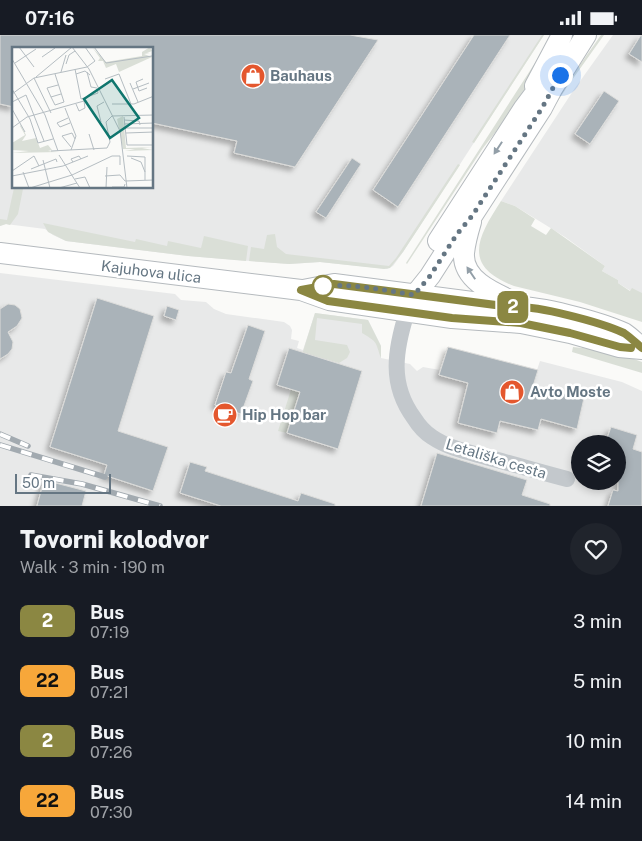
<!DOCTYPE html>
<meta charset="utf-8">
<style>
body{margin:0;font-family:"Public Sans",sans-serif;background:#20242c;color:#f1f3f6;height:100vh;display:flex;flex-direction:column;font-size:19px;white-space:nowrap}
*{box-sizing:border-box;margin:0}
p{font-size:16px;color:#9ea1a6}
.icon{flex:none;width:28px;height:28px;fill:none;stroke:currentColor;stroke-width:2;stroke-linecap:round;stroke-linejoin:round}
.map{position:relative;height:471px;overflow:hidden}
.drawer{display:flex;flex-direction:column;background:#171b24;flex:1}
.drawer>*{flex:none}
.badge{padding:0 10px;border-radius:8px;font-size:18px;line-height:32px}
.fabs{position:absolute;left:571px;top:400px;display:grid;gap:10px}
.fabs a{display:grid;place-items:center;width:55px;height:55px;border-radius:50%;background:#171b24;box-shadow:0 2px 8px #0003;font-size:25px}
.scale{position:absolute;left:15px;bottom:12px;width:96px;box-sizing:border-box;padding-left:5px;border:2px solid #657683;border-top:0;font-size:14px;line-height:18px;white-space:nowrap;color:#657683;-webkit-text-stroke:4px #fff;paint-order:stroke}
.you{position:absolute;width:25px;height:25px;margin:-12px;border:4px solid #fff;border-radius:50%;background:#1a73e8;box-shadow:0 0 0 8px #1a73e833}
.map>.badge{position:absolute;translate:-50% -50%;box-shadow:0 0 0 2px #fff}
.round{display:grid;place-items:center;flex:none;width:52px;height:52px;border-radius:26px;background:#20242c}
.headline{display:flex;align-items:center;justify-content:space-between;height:85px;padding:0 20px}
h1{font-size:24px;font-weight:800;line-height:38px}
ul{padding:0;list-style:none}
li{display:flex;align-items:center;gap:15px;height:60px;padding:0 20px}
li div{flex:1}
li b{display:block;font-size:19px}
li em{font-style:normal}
li .badge{min-width:55px;font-weight:700;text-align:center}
.status{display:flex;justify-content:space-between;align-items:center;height:35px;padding:0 25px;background:#171b24;direction:ltr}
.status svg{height:14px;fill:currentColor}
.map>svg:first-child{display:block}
.built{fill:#e8e9e9;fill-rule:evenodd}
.green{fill:#dadfd7}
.building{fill:#aab3b9;stroke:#dcdcda;filter:url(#shadow)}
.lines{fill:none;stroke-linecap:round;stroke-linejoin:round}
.major-casing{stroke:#b5babe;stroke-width:22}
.minor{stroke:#c3c8cc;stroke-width:16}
.major{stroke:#fff;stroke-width:20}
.rail-casing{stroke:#a2aab0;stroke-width:5.5}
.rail{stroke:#fff;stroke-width:4;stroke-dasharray:11;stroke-linecap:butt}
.oneway{fill:#939fa8}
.line-casing{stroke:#fff;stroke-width:11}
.line{stroke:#8b8742;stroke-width:8}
.walk{stroke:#657683;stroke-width:5;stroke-dasharray:0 9}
.stop-dot{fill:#fff;stroke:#8b8742;stroke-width:2.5}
.labels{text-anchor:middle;stroke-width:5;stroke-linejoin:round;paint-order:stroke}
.poi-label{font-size:15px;font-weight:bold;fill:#657683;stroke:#fff;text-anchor:start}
.street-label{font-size:15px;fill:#657683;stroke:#fff}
.inset-road{fill:none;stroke:#b5bdc2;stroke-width:1}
.view{fill:#0f766e;fill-opacity:0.15;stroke:#0f766e;stroke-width:2.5}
.inset-edge{fill:none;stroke:#657683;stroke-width:2.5}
</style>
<div class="status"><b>07:16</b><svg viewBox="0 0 49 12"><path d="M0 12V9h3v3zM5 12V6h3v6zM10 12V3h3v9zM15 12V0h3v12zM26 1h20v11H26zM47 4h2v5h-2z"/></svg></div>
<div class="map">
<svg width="642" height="471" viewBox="0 0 642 471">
<defs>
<filter id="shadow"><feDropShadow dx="-4" dy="4" stdDeviation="2.5" flood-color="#0004"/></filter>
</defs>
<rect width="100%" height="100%" fill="#fafaf8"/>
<path class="built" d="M0,0H544L403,217L393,231L387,234L320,227L289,229L188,221L66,206L53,200L45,194L6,189L0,191ZM14,14H152V152H14Z
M613,0H642V259L631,256L618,248V245L602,236L605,231L565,202L515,171L501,166L573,56Z
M0,238L175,259L181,265L206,267L214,274L226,279L284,287L290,291L292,295L291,304L299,306L297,313L303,315L315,278L368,285L381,311V323L410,329L417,336L423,332L440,335L447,312L537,335L540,326L622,347L642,356V471H0ZM580,409H618V446H580Z"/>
<path class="green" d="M542,0H544L474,108L472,107Z
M553,0L543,28L514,74L483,113L407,229L406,228Z
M601,0H604L567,52L484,179L475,202L476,191L565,51Z
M458,129L460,130L403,217L390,233L384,234L320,227L289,229L249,226L251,212L264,214L267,200L275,199L277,212L286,219L389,231L396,223Z
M14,153H23V154L18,179L10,190L6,189L0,191V184L7,185Z
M501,166L515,171L535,184L531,191L546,200L551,193L605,231L602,236L618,245V248L630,256L632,253L642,258V287L580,267L514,251C462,231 477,203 501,166Z
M43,188L135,207L136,204L167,211L168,206L201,213L204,201L248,211L246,226L188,221L66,206L48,197Z
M315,278L368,285L381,311V323C375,307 379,308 362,298V289L317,283L315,305L347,310L350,317L347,323L339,328L311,320L287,398L278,396Z
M573,312L601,315L623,320L642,327V338L572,317Z"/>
<path class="building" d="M0,0H350L378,5L295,132L234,118L237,106L152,88V14H14V72L0,69Z
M474,0H510L398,172L373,155Z
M641,0H642V27L629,19Z
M604,56L619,66L590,109L575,99Z
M352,123L361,129L326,183L316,177Z
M97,263L154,281L118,396L168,412L153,456L104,440L107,430L50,412Z
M8,269L15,270L20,274L22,283L17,291L8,297L13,307L12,314L8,319L0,324V274Z
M167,271L179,275L176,285L164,281Z
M248,290L265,296L249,344L253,346L241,379L215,370L226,337L231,338Z
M448,312L538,335L533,351L584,363L577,394L541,384L538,395L500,386L497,398L458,388L468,348L439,340Z
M289,313L362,336L338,414L287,398L300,357L277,350Z
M611,392L637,400L633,414L642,417V471H608L613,455L618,456V409H605Z
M437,418L527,445L522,460L550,469V471H421Z
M190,427L207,432L205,436L298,466L301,458L335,469V471H221L180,458Z
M44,445L86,456L82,471H37Z"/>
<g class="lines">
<defs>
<path id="major" d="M535,51L562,0
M471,187C468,197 465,208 464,218C462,245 494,258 514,267
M438,206L524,73L548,41
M0,218L301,255L329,265L452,283L521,288L570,298L619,312L642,314
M303,255L334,249L511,272C537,270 600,287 624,298C630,302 636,308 642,313
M410,270L414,261L430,241L457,199L472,181L542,73L552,54L586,0"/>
</defs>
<use href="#major" class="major-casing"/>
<path class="minor" d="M407,277C395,315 389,349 414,383C419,391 424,397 432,402C448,413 468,417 486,422C513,429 540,437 567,444"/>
<use href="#major" class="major"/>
<defs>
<path id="rail" d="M0,399L28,411
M0,410L105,442
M31,440L82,449L160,471"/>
</defs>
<use href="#rail" class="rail-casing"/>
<use href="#rail" class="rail"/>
</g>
<defs><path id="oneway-solid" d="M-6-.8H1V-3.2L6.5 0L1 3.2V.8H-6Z" transform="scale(1.25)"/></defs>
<g class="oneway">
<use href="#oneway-solid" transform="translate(498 113) rotate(123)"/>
<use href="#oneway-solid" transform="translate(471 238) rotate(-124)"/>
</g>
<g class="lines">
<defs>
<path id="line" d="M631,313L620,312L570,298L521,288L452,283L328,266L301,255L334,249L511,272C536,270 600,287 624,298C630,302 636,308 642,313"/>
</defs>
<use href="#line" class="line-casing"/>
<use href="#line" class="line"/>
<path class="walk" d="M323,251L318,252C349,247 382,255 414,260L430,241L457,199L472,181L542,73L560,40"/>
</g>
<defs>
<symbol id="shop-disc" viewBox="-11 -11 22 22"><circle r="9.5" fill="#e4572e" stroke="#fff"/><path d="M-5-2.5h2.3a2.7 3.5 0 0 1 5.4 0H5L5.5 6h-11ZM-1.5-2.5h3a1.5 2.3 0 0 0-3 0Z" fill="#fff"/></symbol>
<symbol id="cafe-disc" viewBox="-11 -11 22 22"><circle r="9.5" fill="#e4572e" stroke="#fff"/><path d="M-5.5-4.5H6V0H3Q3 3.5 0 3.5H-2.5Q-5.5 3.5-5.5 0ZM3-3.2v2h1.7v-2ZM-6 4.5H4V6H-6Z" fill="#fff"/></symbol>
</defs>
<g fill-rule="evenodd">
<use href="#shop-disc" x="239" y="27" width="28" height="28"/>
<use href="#shop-disc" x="498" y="343" width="28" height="28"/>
<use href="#cafe-disc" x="211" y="366" width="28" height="28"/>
</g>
<circle class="stop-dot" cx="323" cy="251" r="10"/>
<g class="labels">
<g class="poi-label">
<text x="270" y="46">Bauhaus</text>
<text x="530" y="362">Avto Moste</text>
<text x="242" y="385">Hip Hop bar</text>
</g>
<g class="street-label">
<text transform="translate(151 237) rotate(7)" y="5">Kajuhova ulica</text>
<text transform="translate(496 424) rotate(17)" y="5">Letališka cesta</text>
</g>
</g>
<g transform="translate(12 12)">
<rect width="141" height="141" fill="#fafaf8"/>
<path d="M80,0L94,15L130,9V5L138,0L140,4L135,6H138L132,7L140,10L107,25L104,17L94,21L91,14H86L88,11ZM111,69L114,101L141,100L130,101L141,103L113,104L123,102H111L105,72ZM9,78L14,88L10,94L24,91L28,101L36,98L40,103L36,104L47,105L0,106L17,104L0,103V96L13,88L8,79L6,81Z" fill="#dadfd7"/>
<path class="inset-road" d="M7,0L22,20M60,0L77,22L108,84M73,0L83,14M82,0L94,16L140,9M30,10L43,1M0,12L33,68L46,104M3,16L24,2M54,17L57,8L63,4M63,22L69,52L86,46L85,42M49,25L54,8M75,25L79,40L85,41M43,27L52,55L43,58L39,50L49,47M64,27L73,24L78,28M24,30L60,0M22,31L39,66M93,32L107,27L119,57M131,32L124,35L127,44L135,41M118,36L126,55M0,42L18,72L26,96L41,92M121,42L137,36M0,47L22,31L75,20L83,14M39,50L35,41L46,38M0,55L14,48L32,94M100,57H122L142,49M53,61L64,89L59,103M0,62L13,85M100,69L142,68M112,70L115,98H142M56,71L45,76L48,80L58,76M112,73L127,74L128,78M89,75L85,59L92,55M112,77L142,76M0,81L15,70L72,54L73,61L67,64L64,57M113,81H142M108,83L115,141M114,86L142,85M77,87L82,103M59,100L50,89L60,86L63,92M39,104L95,101L98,95L94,75L100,69M47,108L68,141M115,109L133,110V133M119,111L129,115L133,125M31,113L38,141M61,115L59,112L67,109L69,112M19,122L44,112L45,115M0,124L22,109L27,119M11,125L17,141M0,129L51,119L76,109M93,129L108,128L113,134L142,133M63,132L73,130L78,141M100,140H112L113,137M18,141L60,128L100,109H108V118M47,141L65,136M94,141L95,120"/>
<path class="view" d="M100,33L127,71L98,91L72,52Z"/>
<rect width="141" height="141" class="inset-edge"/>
</g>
</svg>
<div class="fabs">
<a><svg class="icon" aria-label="layers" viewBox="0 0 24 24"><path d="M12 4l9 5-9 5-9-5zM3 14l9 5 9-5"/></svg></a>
</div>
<div class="scale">50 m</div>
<div class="you" style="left:560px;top:40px"></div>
<b class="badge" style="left:513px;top:272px;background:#8b8742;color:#fff">2</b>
</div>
<section class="drawer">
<div class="headline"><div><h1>Tovorni kolodvor</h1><p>Walk · 3 min · 190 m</p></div><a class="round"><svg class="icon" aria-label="heart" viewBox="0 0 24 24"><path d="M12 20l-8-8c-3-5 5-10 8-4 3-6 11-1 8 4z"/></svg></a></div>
<ul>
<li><span class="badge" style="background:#8b8742;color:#fff">2</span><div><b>Bus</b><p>07:19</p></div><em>3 min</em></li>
<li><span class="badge" style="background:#f7a73a;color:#111">22</span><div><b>Bus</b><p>07:21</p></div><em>5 min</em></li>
<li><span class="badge" style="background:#8b8742;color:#fff">2</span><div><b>Bus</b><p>07:26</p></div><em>10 min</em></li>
<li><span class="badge" style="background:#f7a73a;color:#111">22</span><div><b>Bus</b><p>07:30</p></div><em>14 min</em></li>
</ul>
</section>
